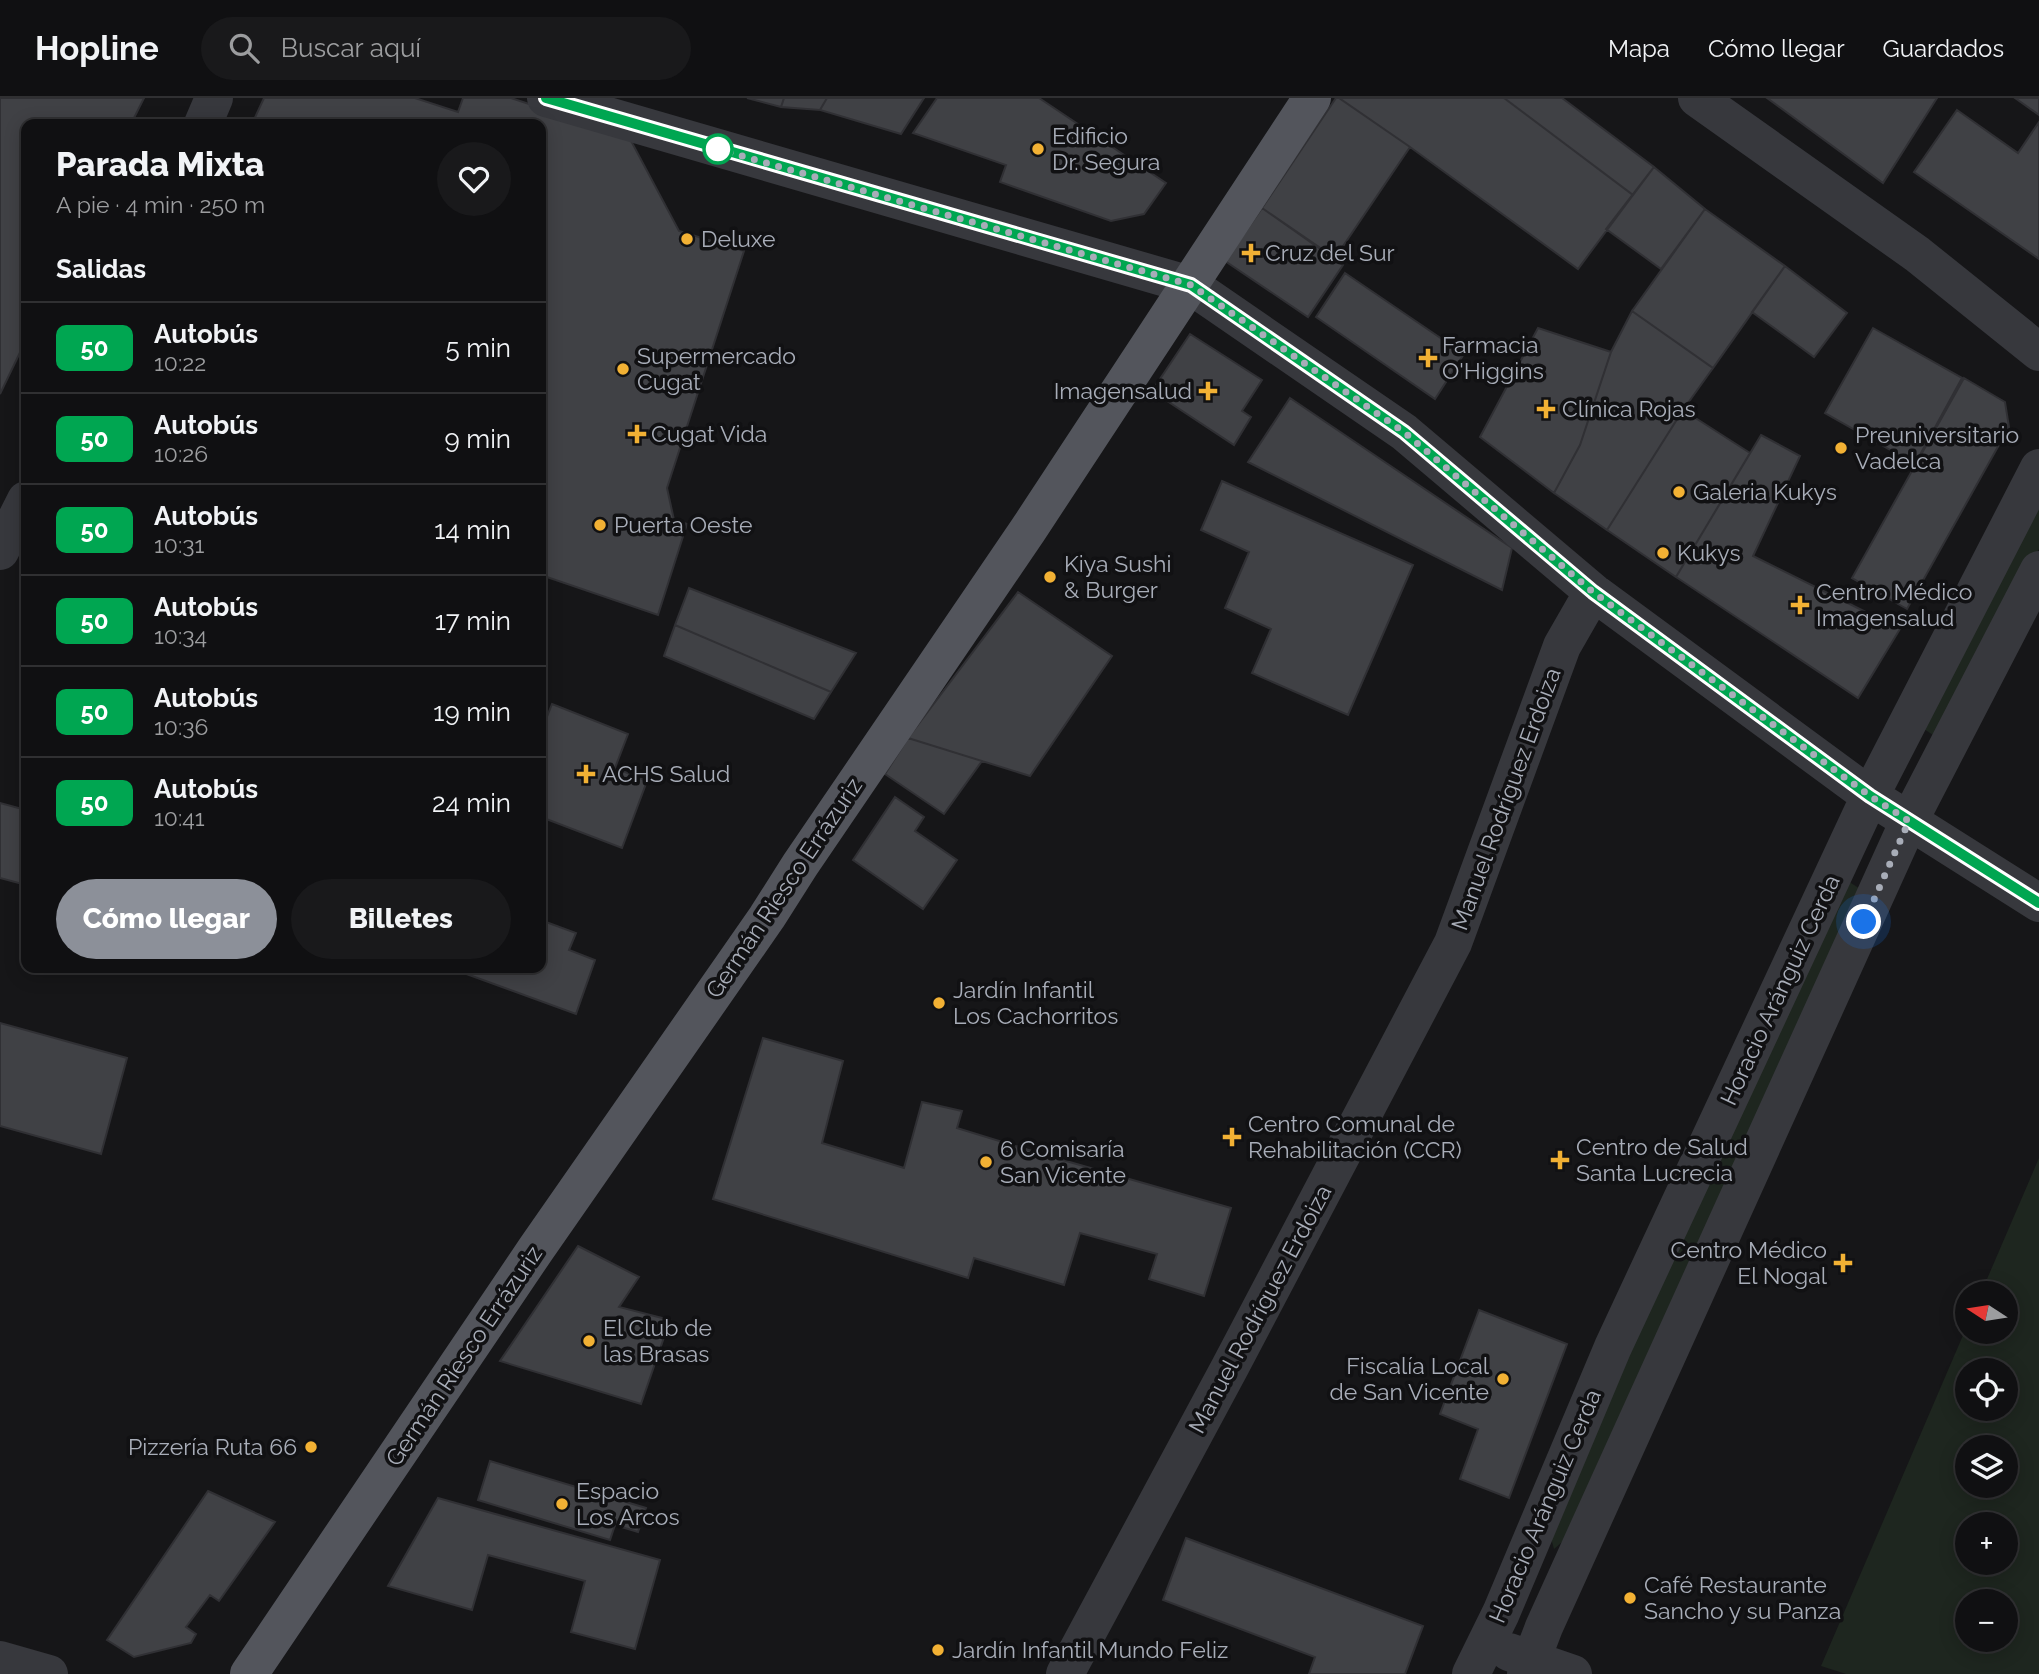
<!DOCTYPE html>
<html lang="es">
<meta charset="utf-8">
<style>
body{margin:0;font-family:Raleway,sans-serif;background:#19191b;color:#f1f3f6;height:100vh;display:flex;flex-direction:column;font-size:26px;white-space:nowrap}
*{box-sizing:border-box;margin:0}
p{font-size:23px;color:#9c9d9f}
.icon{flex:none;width:38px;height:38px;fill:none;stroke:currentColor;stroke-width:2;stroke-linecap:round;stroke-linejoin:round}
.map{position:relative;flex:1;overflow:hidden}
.panel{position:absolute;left:21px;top:21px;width:525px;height:854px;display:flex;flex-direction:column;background:#101012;border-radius:14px;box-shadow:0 4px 18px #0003,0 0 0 2px #303032}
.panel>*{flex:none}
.badge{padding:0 14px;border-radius:10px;font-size:24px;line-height:46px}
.needle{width:46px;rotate:282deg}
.tools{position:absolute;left:1955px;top:1183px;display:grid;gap:14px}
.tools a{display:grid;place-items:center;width:63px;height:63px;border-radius:50%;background:#101012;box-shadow:0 4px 18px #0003,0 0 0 2px #303032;font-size:35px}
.you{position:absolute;width:35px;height:35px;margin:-18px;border:5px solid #fff;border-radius:50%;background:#1a73e8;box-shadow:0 0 0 10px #1a73e833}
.map>.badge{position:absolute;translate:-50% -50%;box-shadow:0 0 0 4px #fff}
h2{padding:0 35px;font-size:26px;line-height:63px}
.round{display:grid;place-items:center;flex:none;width:74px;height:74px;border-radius:37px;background:#19191b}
.headline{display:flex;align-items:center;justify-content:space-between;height:119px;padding:0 35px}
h1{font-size:33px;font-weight:800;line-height:52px}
.cta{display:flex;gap:14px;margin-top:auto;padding:14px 35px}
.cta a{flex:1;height:80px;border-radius:42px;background:#8c9099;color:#fff;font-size:28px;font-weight:800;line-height:80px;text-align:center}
.cta a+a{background:#19191b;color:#f1f3f6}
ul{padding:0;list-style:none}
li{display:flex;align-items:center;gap:21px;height:91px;padding:0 35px;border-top:2px solid #303032}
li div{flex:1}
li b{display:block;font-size:26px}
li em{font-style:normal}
li .badge{min-width:77px;font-weight:700;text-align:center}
header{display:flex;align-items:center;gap:42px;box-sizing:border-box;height:98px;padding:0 35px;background:#101012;border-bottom:2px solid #303032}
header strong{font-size:33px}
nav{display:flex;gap:38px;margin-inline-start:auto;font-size:24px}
.search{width:490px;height:63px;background:#19191b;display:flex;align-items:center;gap:18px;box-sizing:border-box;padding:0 24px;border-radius:38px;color:#9c9d9f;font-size:26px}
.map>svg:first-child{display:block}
.green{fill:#1e261f;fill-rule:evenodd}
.building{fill:#404145;stroke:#303034;stroke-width:2}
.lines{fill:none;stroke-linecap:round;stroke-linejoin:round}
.minor{stroke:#37383d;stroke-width:38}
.major{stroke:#53555c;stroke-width:38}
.line-casing{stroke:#fff;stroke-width:16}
.line{stroke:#00a651;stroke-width:10}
.walk{stroke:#a8adb8;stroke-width:7;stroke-dasharray:0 12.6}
.stop-dot{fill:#fff;stroke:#00a651;stroke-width:3.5}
.poi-dot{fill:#f2b134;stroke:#111113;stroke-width:2.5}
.labels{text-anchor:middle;stroke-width:7;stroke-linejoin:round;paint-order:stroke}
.poi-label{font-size:23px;fill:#a8adb8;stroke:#111113;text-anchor:start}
.street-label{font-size:23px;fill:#a8adb8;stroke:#111113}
</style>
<header>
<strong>Hopline</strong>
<div class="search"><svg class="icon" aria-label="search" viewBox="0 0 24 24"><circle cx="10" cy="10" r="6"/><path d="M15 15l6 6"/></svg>Buscar aquí</div>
<nav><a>Mapa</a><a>Cómo llegar</a><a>Guardados</a></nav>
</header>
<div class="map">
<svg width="2039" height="1576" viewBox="0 0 2039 1576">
<rect width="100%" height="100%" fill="#161618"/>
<path class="green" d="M2039,397V451L1933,637L1924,631Z
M1843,780L1862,792L1568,1439L1554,1451L1549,1432Z
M2039,1060V1576H1846L1821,1568L1967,1228V1234H2006V1195H1981ZM1967,1272H2006V1311H1967ZM1967,1349H2006V1388H1967ZM1967,1426H2006V1465H1967ZM1967,1503H2006V1542H1967Z"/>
<path class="building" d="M0,0H144L131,26H26V242L0,296Z
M264,0H415L458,14L463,0H511L629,39L679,133L744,153L667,390L674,422L687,426L658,517L541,477V26H252Z
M747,0H784L781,9Z
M784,0H827L820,12L781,9Z
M827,0H924L901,36L820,12Z
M937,0H1039L1166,85L1144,116L1111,123L1000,84L1006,67L913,35Z
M1336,0H1339L1410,49L1335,160L1262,110Z
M1339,0H1504L1633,97L1578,171L1410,49Z
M1504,0H1562L1654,69L1633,97Z
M1767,0H1937L1883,85Z
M2015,0H2039V17Z
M1957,12L2018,55L2039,24V161L1914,74Z
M1654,69L1705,111L1661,171L1606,131Z
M1262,110L1343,167L1308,219L1225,163Z
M1705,111L1785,168L1713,270L1632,213Z
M1785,168L1847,215L1814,259L1752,214Z
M1345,175L1464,256L1435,301L1316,219Z
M1632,213L1713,270L1683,312L1607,432L1554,395L1580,347L1611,254Z
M1538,230L1611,254L1580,347L1554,395L1480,339Z
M1873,230L1962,280L1915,366L1825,315Z
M1190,236L1262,282L1242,313L1251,319L1234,347L1152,293Z
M1964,280L2005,304L2009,329L1907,511L1852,480Z
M1290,300L1512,450L1502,492L1248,364Z
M1683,312L1750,355L1676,479L1607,432Z
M1761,337L1800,358L1753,458L1900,531L1858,600L1676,479Z
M1222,383L1413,467L1348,617L1252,575L1271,531L1225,510L1249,454L1201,432Z
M689,490L856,555L831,594L675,527Z
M1018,494L1112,558L1030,678L908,640Z
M675,527L831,594L814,621L664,558Z
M552,606L628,636L615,670L647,683L622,750L541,719V634Z
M908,640L982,663L944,716L885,676Z
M895,699L924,719L915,733L957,762L923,811L853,762Z
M0,705L26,712V787L0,780Z
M546,824L576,835L569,852L595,862L576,916L450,870H541V837Z
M0,925L127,960L101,1056L0,1028Z
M763,940L843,963L822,1045L904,1070L922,1004L962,1013L957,1030L1045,1057L1231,1110L1204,1198L1149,1181L1157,1156L1080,1135L1064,1187L974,1160L968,1180L713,1101Z
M578,1148L639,1179L619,1209L670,1222L641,1306L500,1263Z
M1479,1212L1567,1246L1509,1400L1460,1381L1478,1331L1440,1316Z
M490,1363L646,1410L638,1434L615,1427L610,1442L478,1402Z
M208,1393L275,1424L219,1503L210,1497L186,1529L196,1536L191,1545L134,1559L107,1542Z
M438,1400L660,1462L635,1551L571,1534L585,1483L488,1457L472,1512L388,1488Z
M1186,1440L1423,1528L1405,1576H1309L1315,1559L1163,1502Z"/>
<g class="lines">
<path class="minor" d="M546,0L1190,187L1404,334L1593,494L1870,698L2039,805
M1697,0L1917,156L2039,254
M203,26L214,0
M0,453L26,402
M1509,1554L1573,1576
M0,1562L49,1576
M1065,1576L1230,1269L1453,845L1562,548L1593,494
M1471,1576L1501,1515L1613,1249L1870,698L2039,370
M1526,1576L1544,1529L1909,723L2039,472"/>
<path class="major" d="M249,1576L536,1151L767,819L800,767L1028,432L1312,0"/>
</g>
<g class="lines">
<defs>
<path id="line" d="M546,0L1191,187L1404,334L1593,494L1870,698L2039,805"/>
</defs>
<use href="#line" class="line-casing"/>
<use href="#line" class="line"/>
<path class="walk" d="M718,51L1191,187L1404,334L1593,494L1870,698L1909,723L1864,824"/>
</g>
<circle class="stop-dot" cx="718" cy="51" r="14"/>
<g class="poi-dot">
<circle cx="1038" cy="51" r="7"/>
<circle cx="687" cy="141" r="7"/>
<path d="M1247.5 144.5h7v7h7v7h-7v7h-7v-7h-7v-7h7z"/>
<path d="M1424.5 249.5h7v7h7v7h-7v7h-7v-7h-7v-7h7z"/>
<circle cx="623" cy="271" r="7"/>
<path d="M1204.5 282.5h7v7h7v7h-7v7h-7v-7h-7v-7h7z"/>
<path d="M1542.5 300.5h7v7h7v7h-7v7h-7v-7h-7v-7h7z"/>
<path d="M633.5 325.5h7v7h7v7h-7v7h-7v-7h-7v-7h7z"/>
<circle cx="1841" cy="350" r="7"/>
<circle cx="1679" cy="394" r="7"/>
<circle cx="600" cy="427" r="7"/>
<circle cx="1663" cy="455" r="7"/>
<circle cx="1050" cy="479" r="7"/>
<path d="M1796.5 496.5h7v7h7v7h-7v7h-7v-7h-7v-7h7z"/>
<path d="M582.5 665.5h7v7h7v7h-7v7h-7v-7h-7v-7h7z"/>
<circle cx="939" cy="905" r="7"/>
<path d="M1228.5 1028.5h7v7h7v7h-7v7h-7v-7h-7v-7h7z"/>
<path d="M1556.5 1051.5h7v7h7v7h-7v7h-7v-7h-7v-7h7z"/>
<circle cx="986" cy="1064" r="7"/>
<path d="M1839.5 1154.5h7v7h7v7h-7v7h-7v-7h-7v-7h7z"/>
<circle cx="589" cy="1243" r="7"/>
<circle cx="1503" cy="1281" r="7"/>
<circle cx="311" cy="1349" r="7"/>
<circle cx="562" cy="1406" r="7"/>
<circle cx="1630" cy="1500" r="7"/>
<circle cx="938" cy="1552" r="7"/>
</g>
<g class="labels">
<g class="poi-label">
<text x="1052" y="46">Edificio<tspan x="1052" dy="26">Dr. Segura</tspan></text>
<text x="701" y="149">Deluxe</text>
<text x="1265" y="163">Cruz del Sur</text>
<text x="1442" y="255">Farmacia<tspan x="1442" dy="26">O'Higgins</tspan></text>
<text x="637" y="266">Supermercado<tspan x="637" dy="26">Cugat</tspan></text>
<text x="1192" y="301" text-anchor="end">Imagensalud</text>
<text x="1562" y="319">Clínica Rojas</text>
<text x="651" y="344">Cugat Vida</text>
<text x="1855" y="345">Preuniversitario<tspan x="1855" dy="26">Vadelca</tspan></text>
<text x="1693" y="402">Galeria Kukys</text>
<text x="614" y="435">Puerta Oeste</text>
<text x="1677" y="463">Kukys</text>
<text x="1064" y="474">Kiya Sushi<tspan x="1064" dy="26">&amp; Burger</tspan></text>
<text x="1816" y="502">Centro Médico<tspan x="1816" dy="26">Imagensalud</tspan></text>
<text x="602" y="684">ACHS Salud</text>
<text x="953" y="900">Jardín Infantil<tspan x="953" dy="26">Los Cachorritos</tspan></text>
<text x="1248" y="1034">Centro Comunal de<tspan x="1248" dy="26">Rehabilitación (CCR)</tspan></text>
<text x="1576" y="1057">Centro de Salud<tspan x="1576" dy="26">Santa Lucrecia</tspan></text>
<text x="1000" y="1059">6 Comisaría<tspan x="1000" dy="26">San Vicente</tspan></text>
<text x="1827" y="1160" text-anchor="end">Centro Médico<tspan x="1827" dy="26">El Nogal</tspan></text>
<text x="603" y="1238">El Club de<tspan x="603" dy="26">las Brasas</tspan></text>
<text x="1489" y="1276" text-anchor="end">Fiscalía Local<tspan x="1489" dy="26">de San Vicente</tspan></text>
<text x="297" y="1357" text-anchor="end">Pizzería Ruta 66</text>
<text x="576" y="1401">Espacio<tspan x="576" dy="26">Los Arcos</tspan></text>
<text x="1644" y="1495">Café Restaurante<tspan x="1644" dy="26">Sancho y su Panza</tspan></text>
<text x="952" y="1560">Jardín Infantil Mundo Feliz</text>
</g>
<g class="street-label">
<text transform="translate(1506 701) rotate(-70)" y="8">Manuel Rodríguez Erdoiza</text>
<text transform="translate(784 790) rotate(-56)" y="8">Germán Riesco Errázuriz</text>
<text transform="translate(1780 892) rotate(-65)" y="8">Horacio Aránguiz Cerda</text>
<text transform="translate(1260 1211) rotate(-62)" y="8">Manuel Rodríguez Erdoiza</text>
<text transform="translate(464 1258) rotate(-56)" y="8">Germán Riesco Errázuriz</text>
<text transform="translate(1545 1408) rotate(-67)" y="8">Horacio Aránguiz Cerda</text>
</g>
</g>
</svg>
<div class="tools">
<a><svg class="needle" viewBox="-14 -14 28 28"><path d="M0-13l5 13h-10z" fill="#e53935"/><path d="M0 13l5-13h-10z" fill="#9c9d9f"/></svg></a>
<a><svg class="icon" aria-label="locate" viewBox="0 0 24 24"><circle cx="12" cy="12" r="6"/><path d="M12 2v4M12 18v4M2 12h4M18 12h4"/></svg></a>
<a><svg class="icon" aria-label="layers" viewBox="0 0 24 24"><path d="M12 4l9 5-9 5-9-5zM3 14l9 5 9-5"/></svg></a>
<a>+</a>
<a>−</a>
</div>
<div class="you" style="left:1864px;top:824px"></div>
<section class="panel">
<div class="headline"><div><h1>Parada Mixta</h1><p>A pie · 4 min · 250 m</p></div><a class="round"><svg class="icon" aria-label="heart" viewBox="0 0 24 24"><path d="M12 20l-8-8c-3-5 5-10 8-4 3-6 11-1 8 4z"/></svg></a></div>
<h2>Salidas</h2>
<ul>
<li><span class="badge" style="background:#00a651;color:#fff">50</span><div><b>Autobús</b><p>10:22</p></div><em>5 min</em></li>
<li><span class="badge" style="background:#00a651;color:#fff">50</span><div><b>Autobús</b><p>10:26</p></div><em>9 min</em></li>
<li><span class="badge" style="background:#00a651;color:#fff">50</span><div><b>Autobús</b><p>10:31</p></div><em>14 min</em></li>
<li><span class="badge" style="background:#00a651;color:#fff">50</span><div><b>Autobús</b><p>10:34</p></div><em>17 min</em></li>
<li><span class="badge" style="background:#00a651;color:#fff">50</span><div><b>Autobús</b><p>10:36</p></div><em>19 min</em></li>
<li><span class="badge" style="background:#00a651;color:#fff">50</span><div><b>Autobús</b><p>10:41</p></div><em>24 min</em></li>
</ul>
<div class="cta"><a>Cómo llegar</a><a>Billetes</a></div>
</section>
</div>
